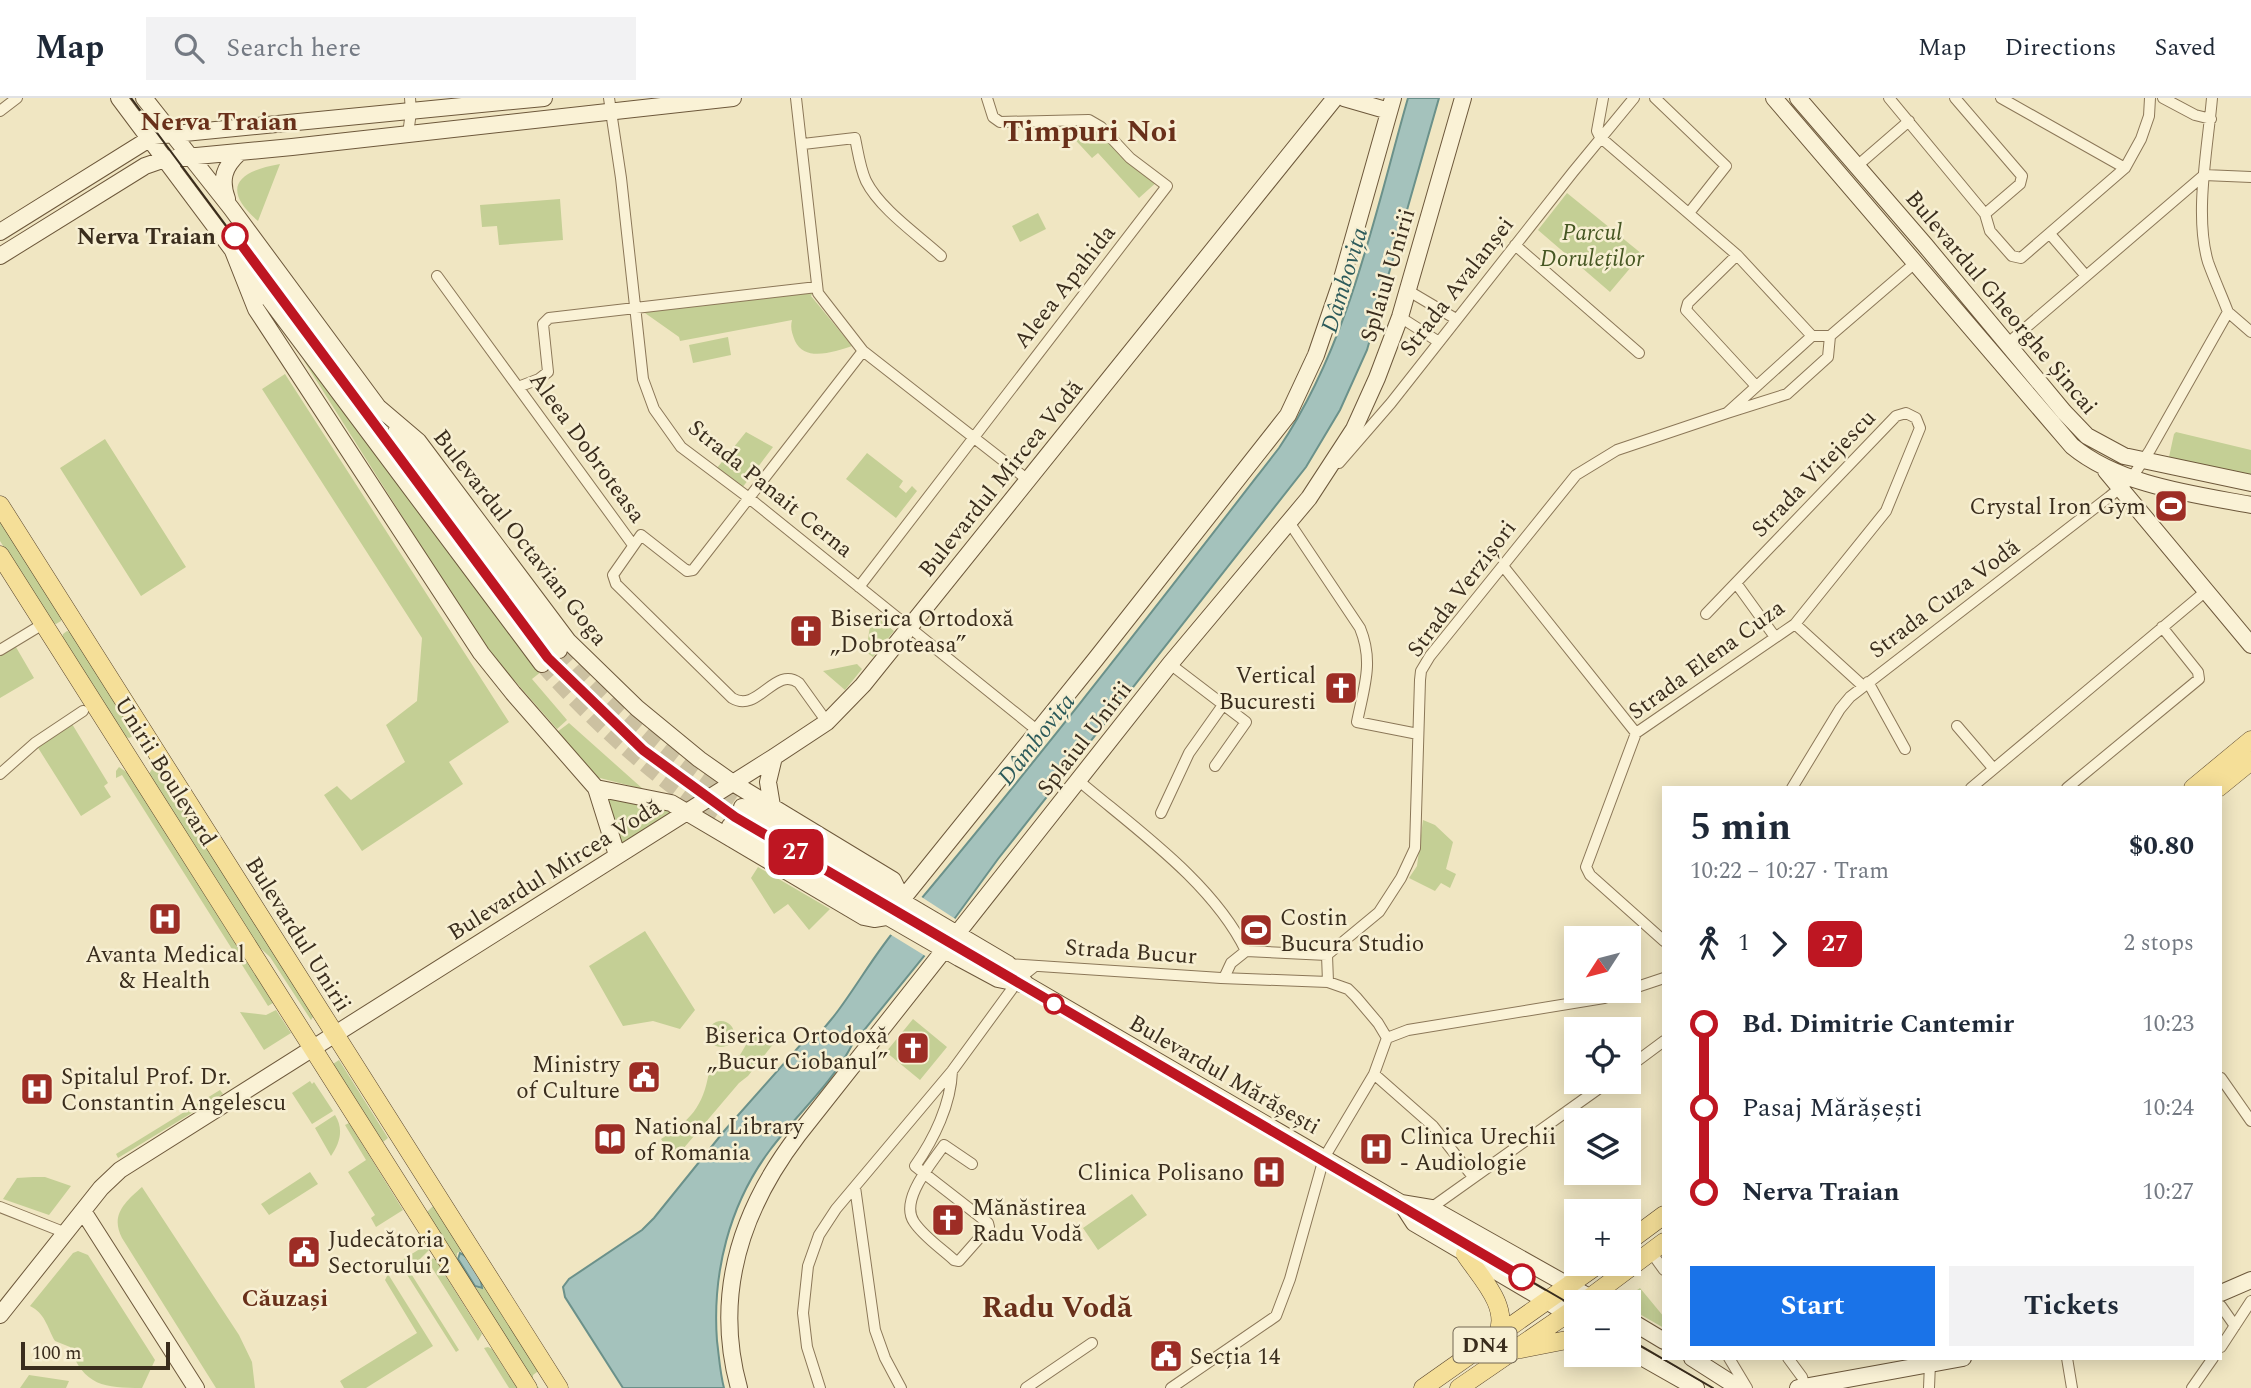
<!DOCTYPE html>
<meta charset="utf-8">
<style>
body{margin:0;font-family:Spectral,serif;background:#f2f2f3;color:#1f2937;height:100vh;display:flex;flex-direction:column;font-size:26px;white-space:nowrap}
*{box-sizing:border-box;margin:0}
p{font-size:23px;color:#747a83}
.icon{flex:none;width:38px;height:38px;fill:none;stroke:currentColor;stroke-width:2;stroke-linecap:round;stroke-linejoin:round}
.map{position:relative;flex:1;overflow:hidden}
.panel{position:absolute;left:1662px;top:688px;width:560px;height:574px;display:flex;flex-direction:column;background:#fff;border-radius:0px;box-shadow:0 4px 18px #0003}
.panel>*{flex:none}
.badge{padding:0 14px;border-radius:10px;font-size:24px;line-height:46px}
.needle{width:46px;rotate:234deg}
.tools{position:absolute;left:1564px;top:828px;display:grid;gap:14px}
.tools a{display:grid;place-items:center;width:77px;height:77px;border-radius:0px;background:#fff;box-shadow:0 4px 18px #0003;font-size:35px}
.scale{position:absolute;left:21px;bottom:18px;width:149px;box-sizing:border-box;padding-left:7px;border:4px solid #3a2d1d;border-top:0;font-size:19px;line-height:24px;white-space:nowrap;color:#3a2d1d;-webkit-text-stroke:5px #f7efd2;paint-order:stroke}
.map>.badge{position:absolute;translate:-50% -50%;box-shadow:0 0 0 4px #fff}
.legs{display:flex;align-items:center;gap:10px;height:77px;padding:0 28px;font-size:23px}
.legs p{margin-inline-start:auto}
.summary{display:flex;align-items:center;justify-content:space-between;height:119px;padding:0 28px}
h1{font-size:38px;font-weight:700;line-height:52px}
.cta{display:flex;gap:14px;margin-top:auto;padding:14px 28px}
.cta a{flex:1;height:80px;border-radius:0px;background:#1a73e8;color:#fff;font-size:28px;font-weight:700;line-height:80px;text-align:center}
.cta a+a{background:#f2f2f3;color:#1f2937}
ul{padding:0 28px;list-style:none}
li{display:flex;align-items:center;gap:24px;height:84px;font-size:26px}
li i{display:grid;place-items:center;width:10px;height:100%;margin:0 9px;background:currentColor}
li i::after{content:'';width:18px;height:18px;margin:-9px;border:5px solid;border-radius:50%;background:#fff}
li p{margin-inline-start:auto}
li:first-child i{background:linear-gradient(#0000 50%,currentColor 0)}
li:last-child i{background:linear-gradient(currentColor 50%,#0000 0)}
header{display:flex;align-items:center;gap:42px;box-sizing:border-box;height:98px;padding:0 35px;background:#fff;border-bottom:2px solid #e0e1e3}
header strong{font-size:33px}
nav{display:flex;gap:38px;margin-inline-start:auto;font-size:24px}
.search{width:490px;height:63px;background:#f2f2f3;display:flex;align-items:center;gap:18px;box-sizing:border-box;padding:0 24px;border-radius:0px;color:#747a83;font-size:26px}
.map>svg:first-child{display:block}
.green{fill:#c4cf95;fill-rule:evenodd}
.water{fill:#a4c2bc;stroke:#6b918a;stroke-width:2}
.pier{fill:#f0e6c2}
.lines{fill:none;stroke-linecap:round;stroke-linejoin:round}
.secondary-tunnel{stroke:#ccc1a1;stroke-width:16;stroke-dasharray:16 8;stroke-linecap:butt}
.street-casing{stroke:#8b7758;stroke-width:12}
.secondary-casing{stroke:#6d583b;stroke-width:18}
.primary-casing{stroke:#58442d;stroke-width:19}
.street{stroke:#faf2d6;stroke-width:10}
.secondary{stroke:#faf2d6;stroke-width:16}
.primary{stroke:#f5df98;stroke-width:18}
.tram{stroke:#3a2d1d;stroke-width:2}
.line-1-casing{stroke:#fff;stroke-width:16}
.line-1{stroke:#be1622;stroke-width:10}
.stop-1-dot{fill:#fff;stroke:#be1622;stroke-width:3.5}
.labels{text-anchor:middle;stroke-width:5;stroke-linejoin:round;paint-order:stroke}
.shield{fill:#f7efd2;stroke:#736753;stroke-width:2}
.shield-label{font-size:21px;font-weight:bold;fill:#3a2d1d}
.park-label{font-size:23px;font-style:italic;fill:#465723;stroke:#f7efd2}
.stop-label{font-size:23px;font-weight:bold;fill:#3a2d1d;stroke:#f7efd2;text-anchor:end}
.street-label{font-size:23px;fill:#3a2d1d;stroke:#f7efd2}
.poi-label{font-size:23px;fill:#3a2d1d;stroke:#f7efd2;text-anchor:start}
.water-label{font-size:24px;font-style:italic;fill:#2c5a5a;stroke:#f7efd2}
.neighbourhood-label{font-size:24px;font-weight:bold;fill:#69301a;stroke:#f7efd2}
.quarter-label{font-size:26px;font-weight:bold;fill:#69301a;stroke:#f7efd2}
.district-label{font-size:30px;font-weight:bold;fill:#69301a;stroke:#f7efd2}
</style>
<header>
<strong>Map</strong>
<div class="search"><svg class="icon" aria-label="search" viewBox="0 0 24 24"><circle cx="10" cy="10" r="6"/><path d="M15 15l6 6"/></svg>Search here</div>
<nav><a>Map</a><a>Directions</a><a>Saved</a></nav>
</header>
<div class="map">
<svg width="2251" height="1290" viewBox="0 0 2251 1290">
<rect width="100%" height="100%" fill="#f0e6c2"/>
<path class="green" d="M1081,20L1089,22L1159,82L1139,100L1098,55L1092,60L1068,34Z
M280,66L258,123C220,90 238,73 280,66Z
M1567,95L1642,156L1610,194L1538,132Z
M560,101L563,142L499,147L497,128L482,129L480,107Z
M1038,115L1046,131L1020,144L1012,128Z
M817,189L811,198L852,248C836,253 805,265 795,243C792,235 790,230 792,222L680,243L679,239L635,208Z
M728,239L731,257L693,265L689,247Z
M308,260L542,573L532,581L567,622L557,631L485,549L304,263Z
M285,276L509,624L449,664L463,686L362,753L324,697L337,688L351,702L405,664L386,627L417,603L422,540L262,291Z
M746,334L773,349L742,390L717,370Z
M2176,334L2251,352V377L2169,359L2174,336Z
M105,341L186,469L141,498L60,370Z
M867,355L903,383L899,389L906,395L912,388L917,393L896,420L846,381Z
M0,423L61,518V523L56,526L51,524L0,443Z
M872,515L894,533L873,559L866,554Z
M67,533L71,534L134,634L133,638L129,640L126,639L62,540L63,536Z
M13,544L34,580L0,600V552Z
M857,566L862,571L845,592L823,573Z
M69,621L108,685L104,688L111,699L81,718L35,645Z
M569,625L643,691L596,679L557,634Z
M119,669L128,675L273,905L268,908L122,677L116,680V673Z
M152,671L158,672L312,915L313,919L311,922L270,859L258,848L149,676Z
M603,695L662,707L672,717L620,749Z
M1423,722L1435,727L1453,744L1446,771L1456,776L1450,790L1441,785L1435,793L1409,780L1417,768Z
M758,769L830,811L809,832L788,806L774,816L751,780Z
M645,833L695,912L680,931L653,923L623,928L589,868Z
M276,912L291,935L264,952L240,914L266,917Z
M913,921L947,949L920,982L886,954Z
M708 936a13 13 0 1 1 26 0a13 13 0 1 1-26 0Z
M764,937L774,945L748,978L739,985L677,1058L671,1056L661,1041C690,1023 703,1009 709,974L729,969L727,963L740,957L750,940Z
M339,962L388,1040L383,1044L333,966Z
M310,983L312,986L314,984L333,1013L312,1026L292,995Z
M220,992L223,996L118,1060L116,1056Z
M335,1017C344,1031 340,1045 331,1058L315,1030Z
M349,1025L403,1112L376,1129L371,1120L375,1117L348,1074L366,1062L345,1027Z
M310,1074L318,1086L269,1117L261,1106Z
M33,1079H45L71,1088L49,1117L3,1101L17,1080Z
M142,1089L239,1237L252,1264L255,1290H216L122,1140C110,1117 125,1104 142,1089Z
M1132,1096L1147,1117L1098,1152L1083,1130Z
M434,1107L438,1108L552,1290L545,1284L542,1276L537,1274L533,1277V1282L539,1290H537L426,1115ZM461,1153L466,1155L484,1183L482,1191L474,1189L457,1162V1155Z
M426,1147L429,1152L419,1162V1174H410L459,1252L456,1254L399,1164Z
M78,1153L88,1157L155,1262L142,1290C105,1290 83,1288 70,1249L55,1243C47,1229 45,1215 30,1208L73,1155Z
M431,1160L435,1161L482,1236L478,1243L429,1165L425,1172L423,1169Z
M388,1176L433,1248L366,1290H344L340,1283L417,1235L385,1182Z
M1640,1190L1664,1219V1230L1629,1210V1204H1619Z
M488,1249L492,1251L517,1290H509L484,1250Z
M29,1277L69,1283L66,1290H20Z"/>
<path class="water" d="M1408,0H1439L1367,252L1340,312L1306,369L998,761L955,820L852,947C831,987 797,1016 770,1052C729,1107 712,1175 717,1243C719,1258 720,1275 724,1290H623L565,1199L563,1189L569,1181L642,1132L654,1120L725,1032L803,944H811C847,909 867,864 900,826C1031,671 1155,510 1279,350C1349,246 1374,119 1408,0Z
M460,1155C469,1158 482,1180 482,1190L475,1188L458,1161Z"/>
<path class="pier" d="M920,798L957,822L927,859L888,835Z"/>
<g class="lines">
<path class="secondary-tunnel" d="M559,552C613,613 674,664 742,709
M542,566C597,628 660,684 730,728"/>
<defs>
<path id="street" d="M609,0L621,80L643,281L654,311L681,349L749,400L1038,633
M796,0L818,195L863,253L1028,382
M1603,0L1597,33L1600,39L1737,157L1812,238
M1655,0L1726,68L1689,115
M1889,0L1985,116L1990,133L2012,158L2021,160L2125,70L2141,41L2149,18L2150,0
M1955,0L2022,78L2020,86L1985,116
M2001,0L2125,70
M2163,0L2195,17L2211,21
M0,13L17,0
M408,36L411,14L410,0
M803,46L855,40C858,54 860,70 866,83C880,111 918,137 941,158
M1857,68L1909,23
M2204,77L2251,79
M2050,136L2086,178
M1515,147L1639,255
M1737,157L1688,205L1686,212L1756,288
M437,178L633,447
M1407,192L1456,221
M2228,214L2251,234
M1400,219L1439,244
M1830,238L1828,259L1787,296L1727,315L1812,238H1830L1915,165
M2008,245L2204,77
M518,289L539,281L548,274L543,226L549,220L817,189
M1339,365L1391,305L1573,74L1634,0
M1289,424L1360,530C1374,564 1364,589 1357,624L1418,636
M1503,468L1636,635
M1736,485L1775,539
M859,489L1167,88L1130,60L1101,29L1089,22L1000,24L993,19L987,0
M1795,526L1863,588
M0,552L43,526
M1170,566L1246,624L1215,668
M1868,584L1905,651
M827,624L799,585C775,567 758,616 732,600L616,486L613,477L641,437L687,473L693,472L863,253
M1957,628L1993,670
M0,676L35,645L83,613
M1079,683C1137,732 1213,785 1246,853
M1792,690L1840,611L1850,599L2109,399L2131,381L2150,352L2228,214C2222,198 2214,181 2208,164C2194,117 2208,48 2212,0
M1971,690L2206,493
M2067,690L2199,581L2198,574L2162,529
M1161,715L1189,655L1223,607
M1664,843L1590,777L1586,769L1636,635L1795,526L1886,413L1920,330L1916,320L1906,315L1896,318L1706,516
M1327,857L1379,814L1401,780L1415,750L1420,582L1421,573L1430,558L1576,377L1617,352L1727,315
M1327,857L1328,884
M1008,866L1221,880L1328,884L1348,891L1356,899L1378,925L1387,940
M1224,880L1231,865L1246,853L1327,857
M1629,969L1664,943
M952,973C951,1006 934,1041 915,1068L925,1076L988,1125L989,1129L959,1163L954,1162C941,1150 924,1139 914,1124C899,1102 932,1065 944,1047L972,1066
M1374,976L1433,1028L1473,1079
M2221,980L2251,1023
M855,1089L875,1232L885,1260L901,1290
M0,1109L66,1135
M1431,1110L1608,984
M1651,1154L1664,1172
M2221,1208L2235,1228
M2221,1249L2251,1203
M1729,1260L1747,1290
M1788,1260L1802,1279L1805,1289
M2067,1260L2072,1290
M820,1290L807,1249L803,1215L808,1168L819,1137L836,1111L952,973L1020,880L1035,868
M1026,1290L1092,1245
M1171,1290L1276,1218L1290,1181L1324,1060L1374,976L1387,940L1408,932L1604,900L1664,880
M1929,1290L1930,1265
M2192,1290L2213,1260"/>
<path id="secondary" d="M119,0L542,566
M144,0L231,110L378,309L418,343L568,543L637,610L699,661L733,685L893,782L902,801
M1344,0L1389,13
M1774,0L2072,348C2119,387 2192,396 2251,407
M1798,0L1925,147L2064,314L2087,338L2124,358L2251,385
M227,101C220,81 224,69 239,55
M0,134L154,38L544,0
M233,153L256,211L481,555L513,595L596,690L671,705L864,819L874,821L886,819
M0,158L145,68L165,61L292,49L733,0
M396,334L559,552
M2106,373L2251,547
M596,690L617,757
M772,708L768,684L774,659
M742,709L1008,866L1027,887
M730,728L959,860L998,881L1027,887L1401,1105L1431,1110L1598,1204
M896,809L1095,562L1288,317L1316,257L1341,184L1393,0
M1401,1105L1414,1125L1577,1221
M83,1113L196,1290
M2221,1195L2251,1182
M0,1217L101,1090L120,1072L774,659L827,624L863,587L1335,0
M1629,1222L1664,1243
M1629,1252L1696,1290
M1692,1260L1739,1290
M739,1290C713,1196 741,1112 798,1037L1170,566L1309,400L1354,331L1377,280L1400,219L1463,0
M1798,1290L1963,1260"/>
<path id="primary" d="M0,407L559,1290
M0,457L528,1290
M2193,690L2251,642
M2218,690L2251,663
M1629,1143L1664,1117
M1465,1156C1480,1179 1511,1209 1497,1238
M1584,1204L1664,1144
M1521,1251L1577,1240
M1423,1290L1599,1166
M1459,1290L1577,1209"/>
</defs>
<use href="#street" class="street-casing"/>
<use href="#secondary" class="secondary-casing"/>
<use href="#primary" class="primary-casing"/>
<use href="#street" class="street"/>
<use href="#secondary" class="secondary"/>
<use href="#primary" class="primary"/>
<path class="tram" d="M131,0L548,560
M735,719L1577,1210
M1629,1241L1713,1290"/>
</g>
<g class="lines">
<defs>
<path id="line-1" d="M235,138L548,560L643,652L735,719L1522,1179"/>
</defs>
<use href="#line-1" class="line-1-casing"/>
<use href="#line-1" class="line-1"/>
</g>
<defs>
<symbol id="stadium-square" viewBox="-11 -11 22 22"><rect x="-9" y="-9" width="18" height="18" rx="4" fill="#9d2d25" stroke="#f7efd2"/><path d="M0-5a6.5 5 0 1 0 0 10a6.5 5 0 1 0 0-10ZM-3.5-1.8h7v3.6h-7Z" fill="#fff"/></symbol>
<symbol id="church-square" viewBox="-11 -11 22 22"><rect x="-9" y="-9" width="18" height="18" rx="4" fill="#9d2d25" stroke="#f7efd2"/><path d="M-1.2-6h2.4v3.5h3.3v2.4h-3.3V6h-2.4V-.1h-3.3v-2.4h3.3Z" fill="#fff"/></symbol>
<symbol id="hospital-square" viewBox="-11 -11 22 22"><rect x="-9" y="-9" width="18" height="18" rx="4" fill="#9d2d25" stroke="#f7efd2"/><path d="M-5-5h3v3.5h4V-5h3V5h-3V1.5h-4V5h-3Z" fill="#fff"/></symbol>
<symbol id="civic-square" viewBox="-11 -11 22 22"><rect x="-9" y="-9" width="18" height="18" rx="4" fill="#9d2d25" stroke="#f7efd2"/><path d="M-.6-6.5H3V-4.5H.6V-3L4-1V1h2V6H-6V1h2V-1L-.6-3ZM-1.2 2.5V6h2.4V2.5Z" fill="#fff"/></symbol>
<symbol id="library-square" viewBox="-11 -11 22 22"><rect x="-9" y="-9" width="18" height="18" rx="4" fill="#9d2d25" stroke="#f7efd2"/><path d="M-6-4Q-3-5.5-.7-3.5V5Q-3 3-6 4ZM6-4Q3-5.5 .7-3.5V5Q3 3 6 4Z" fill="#fff"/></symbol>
</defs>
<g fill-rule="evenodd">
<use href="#stadium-square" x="2152" y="389" width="38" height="38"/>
<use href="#church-square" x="787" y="514" width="38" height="38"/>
<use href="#church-square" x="1322" y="571" width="38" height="38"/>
<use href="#hospital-square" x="146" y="802" width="38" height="38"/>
<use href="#stadium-square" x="1237" y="813" width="38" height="38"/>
<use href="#church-square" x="894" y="931" width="38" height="38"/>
<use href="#civic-square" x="625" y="960" width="38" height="38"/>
<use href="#hospital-square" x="18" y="972" width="38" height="38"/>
<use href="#library-square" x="591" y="1022" width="38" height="38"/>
<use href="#hospital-square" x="1357" y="1032" width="38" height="38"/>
<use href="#hospital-square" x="1250" y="1055" width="38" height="38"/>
<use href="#church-square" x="929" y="1103" width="38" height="38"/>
<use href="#civic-square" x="285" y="1135" width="38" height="38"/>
<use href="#civic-square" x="1147" y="1239" width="38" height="38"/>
</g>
<g class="stop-1-dot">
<circle cx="235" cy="138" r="12"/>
<circle cx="1054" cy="906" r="9"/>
<circle cx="1522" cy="1179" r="12"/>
</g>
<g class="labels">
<rect class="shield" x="1453.5" y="1229.5" width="63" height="35" rx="5"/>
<g class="shield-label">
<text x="1485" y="1254">DN4</text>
</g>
<g class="park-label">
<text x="1592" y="142">Parcul<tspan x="1592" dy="26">Doruleților</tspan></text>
</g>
<g class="stop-label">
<text x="216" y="146">Nerva Traian</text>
</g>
<g class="street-label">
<text transform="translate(1387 177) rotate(-73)" y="8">Splaiul Unirii</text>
<text transform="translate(1064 188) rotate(-52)" y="8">Aleea Apahida</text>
<text transform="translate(1456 188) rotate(-52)" y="8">Strada Avalanșei</text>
<text transform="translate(2002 204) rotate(50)" y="8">Bulevardul Gheorghe Șincai</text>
<text transform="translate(588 349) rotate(54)" y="8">Aleea Dobroteasa</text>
<text transform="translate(1813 375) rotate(-46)" y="8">Strada Vitejescu</text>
<text transform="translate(1000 380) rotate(-51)" y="8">Bulevardul Mircea Vodă</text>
<text transform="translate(771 390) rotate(39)" y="8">Strada Panait Cerna</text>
<text transform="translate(521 439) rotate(52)" y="8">Bulevardul Octavian Goga</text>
<text transform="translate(1461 490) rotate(-53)" y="8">Strada Verzișori</text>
<text transform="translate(1944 500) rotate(-37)" y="8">Strada Cuza Vodă</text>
<text transform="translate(1706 561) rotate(-36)" y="8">Strada Elena Cuza</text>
<text transform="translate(1084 640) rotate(-52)" y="8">Splaiul Unirii</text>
<text transform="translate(166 673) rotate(58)" y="8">Unirii Boulevard</text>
<text transform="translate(554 771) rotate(-32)" y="8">Bulevardul Mircea Vodă</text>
<text transform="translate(299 836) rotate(58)" y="8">Bulevardul Unirii</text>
<text transform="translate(1131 853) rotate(4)" y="8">Strada Bucur</text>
<text transform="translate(1225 976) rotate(30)" y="8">Bulevardul Mărășești</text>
</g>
<g class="poi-label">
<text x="2146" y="416" text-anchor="end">Crystal Iron Gym</text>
<text x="830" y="528">Biserica Ortodoxă<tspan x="830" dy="26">„Dobroteasa”</tspan></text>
<text x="1316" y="585" text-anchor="end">Vertical<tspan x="1316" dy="26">Bucuresti</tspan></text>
<text x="1280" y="827">Costin<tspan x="1280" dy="26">Bucura Studio</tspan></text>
<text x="165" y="864" text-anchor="middle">Avanta Medical<tspan x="165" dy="26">&amp; Health</tspan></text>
<text x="888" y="945" text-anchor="end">Biserica Ortodoxă<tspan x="888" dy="26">„Bucur Ciobanul”</tspan></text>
<text x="620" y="974" text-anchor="end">Ministry<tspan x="620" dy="26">of Culture</tspan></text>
<text x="61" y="986">Spitalul Prof. Dr.<tspan x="61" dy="26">Constantin Angelescu</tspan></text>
<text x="634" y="1036">National Library<tspan x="634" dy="26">of Romania</tspan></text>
<text x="1400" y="1046">Clinica Urechii<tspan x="1400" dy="26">- Audiologie</tspan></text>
<text x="1244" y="1082" text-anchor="end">Clinica Polisano</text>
<text x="972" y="1117">Mănăstirea<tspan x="972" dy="26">Radu Vodă</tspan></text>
<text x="328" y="1149">Judecătoria<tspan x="328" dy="26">Sectorului 2</tspan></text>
<text x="1190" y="1266">Secția 14</text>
</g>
<g class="water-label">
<text transform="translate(1344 182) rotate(-73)" y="8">Dâmbovița</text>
<text transform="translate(1036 641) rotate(-52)" y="8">Dâmbovița</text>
</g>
<g class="neighbourhood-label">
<text x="285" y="1208">Căuzași</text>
</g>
<g class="quarter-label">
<text x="219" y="32">Nerva Traian</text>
</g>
<g class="district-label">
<text x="1090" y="43">Timpuri Noi</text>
<text x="1057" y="1219">Radu Vodă</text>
</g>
</g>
</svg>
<div class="tools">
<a><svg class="needle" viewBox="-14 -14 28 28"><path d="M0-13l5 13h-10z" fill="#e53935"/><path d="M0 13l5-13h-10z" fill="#747a83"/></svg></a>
<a><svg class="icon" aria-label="locate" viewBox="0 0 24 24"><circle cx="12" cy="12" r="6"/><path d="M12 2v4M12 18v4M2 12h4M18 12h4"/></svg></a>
<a><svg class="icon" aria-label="layers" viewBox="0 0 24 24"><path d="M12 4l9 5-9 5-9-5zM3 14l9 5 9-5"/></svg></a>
<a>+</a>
<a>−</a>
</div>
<div class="scale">100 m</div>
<b class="badge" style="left:796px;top:754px;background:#be1622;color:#fff">27</b>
<section class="panel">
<div class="summary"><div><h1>5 min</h1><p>10:22 – 10:27 · Tram</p></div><b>$0.80</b></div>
<div class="legs"><svg class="icon" aria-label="walk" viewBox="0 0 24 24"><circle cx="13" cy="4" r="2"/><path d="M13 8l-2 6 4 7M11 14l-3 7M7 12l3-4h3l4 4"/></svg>1<svg class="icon" aria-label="forward" viewBox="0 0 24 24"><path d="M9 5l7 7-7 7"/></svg><b class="badge" style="background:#be1622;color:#fff">27</b><p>2 stops</p></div>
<ul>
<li><i style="color:#be1622"></i><b>Bd. Dimitrie Cantemir</b><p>10:23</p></li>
<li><i style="color:#be1622"></i><span>Pasaj Mărășești</span><p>10:24</p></li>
<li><i style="color:#be1622"></i><b>Nerva Traian</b><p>10:27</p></li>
</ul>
<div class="cta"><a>Start</a><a>Tickets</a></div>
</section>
</div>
